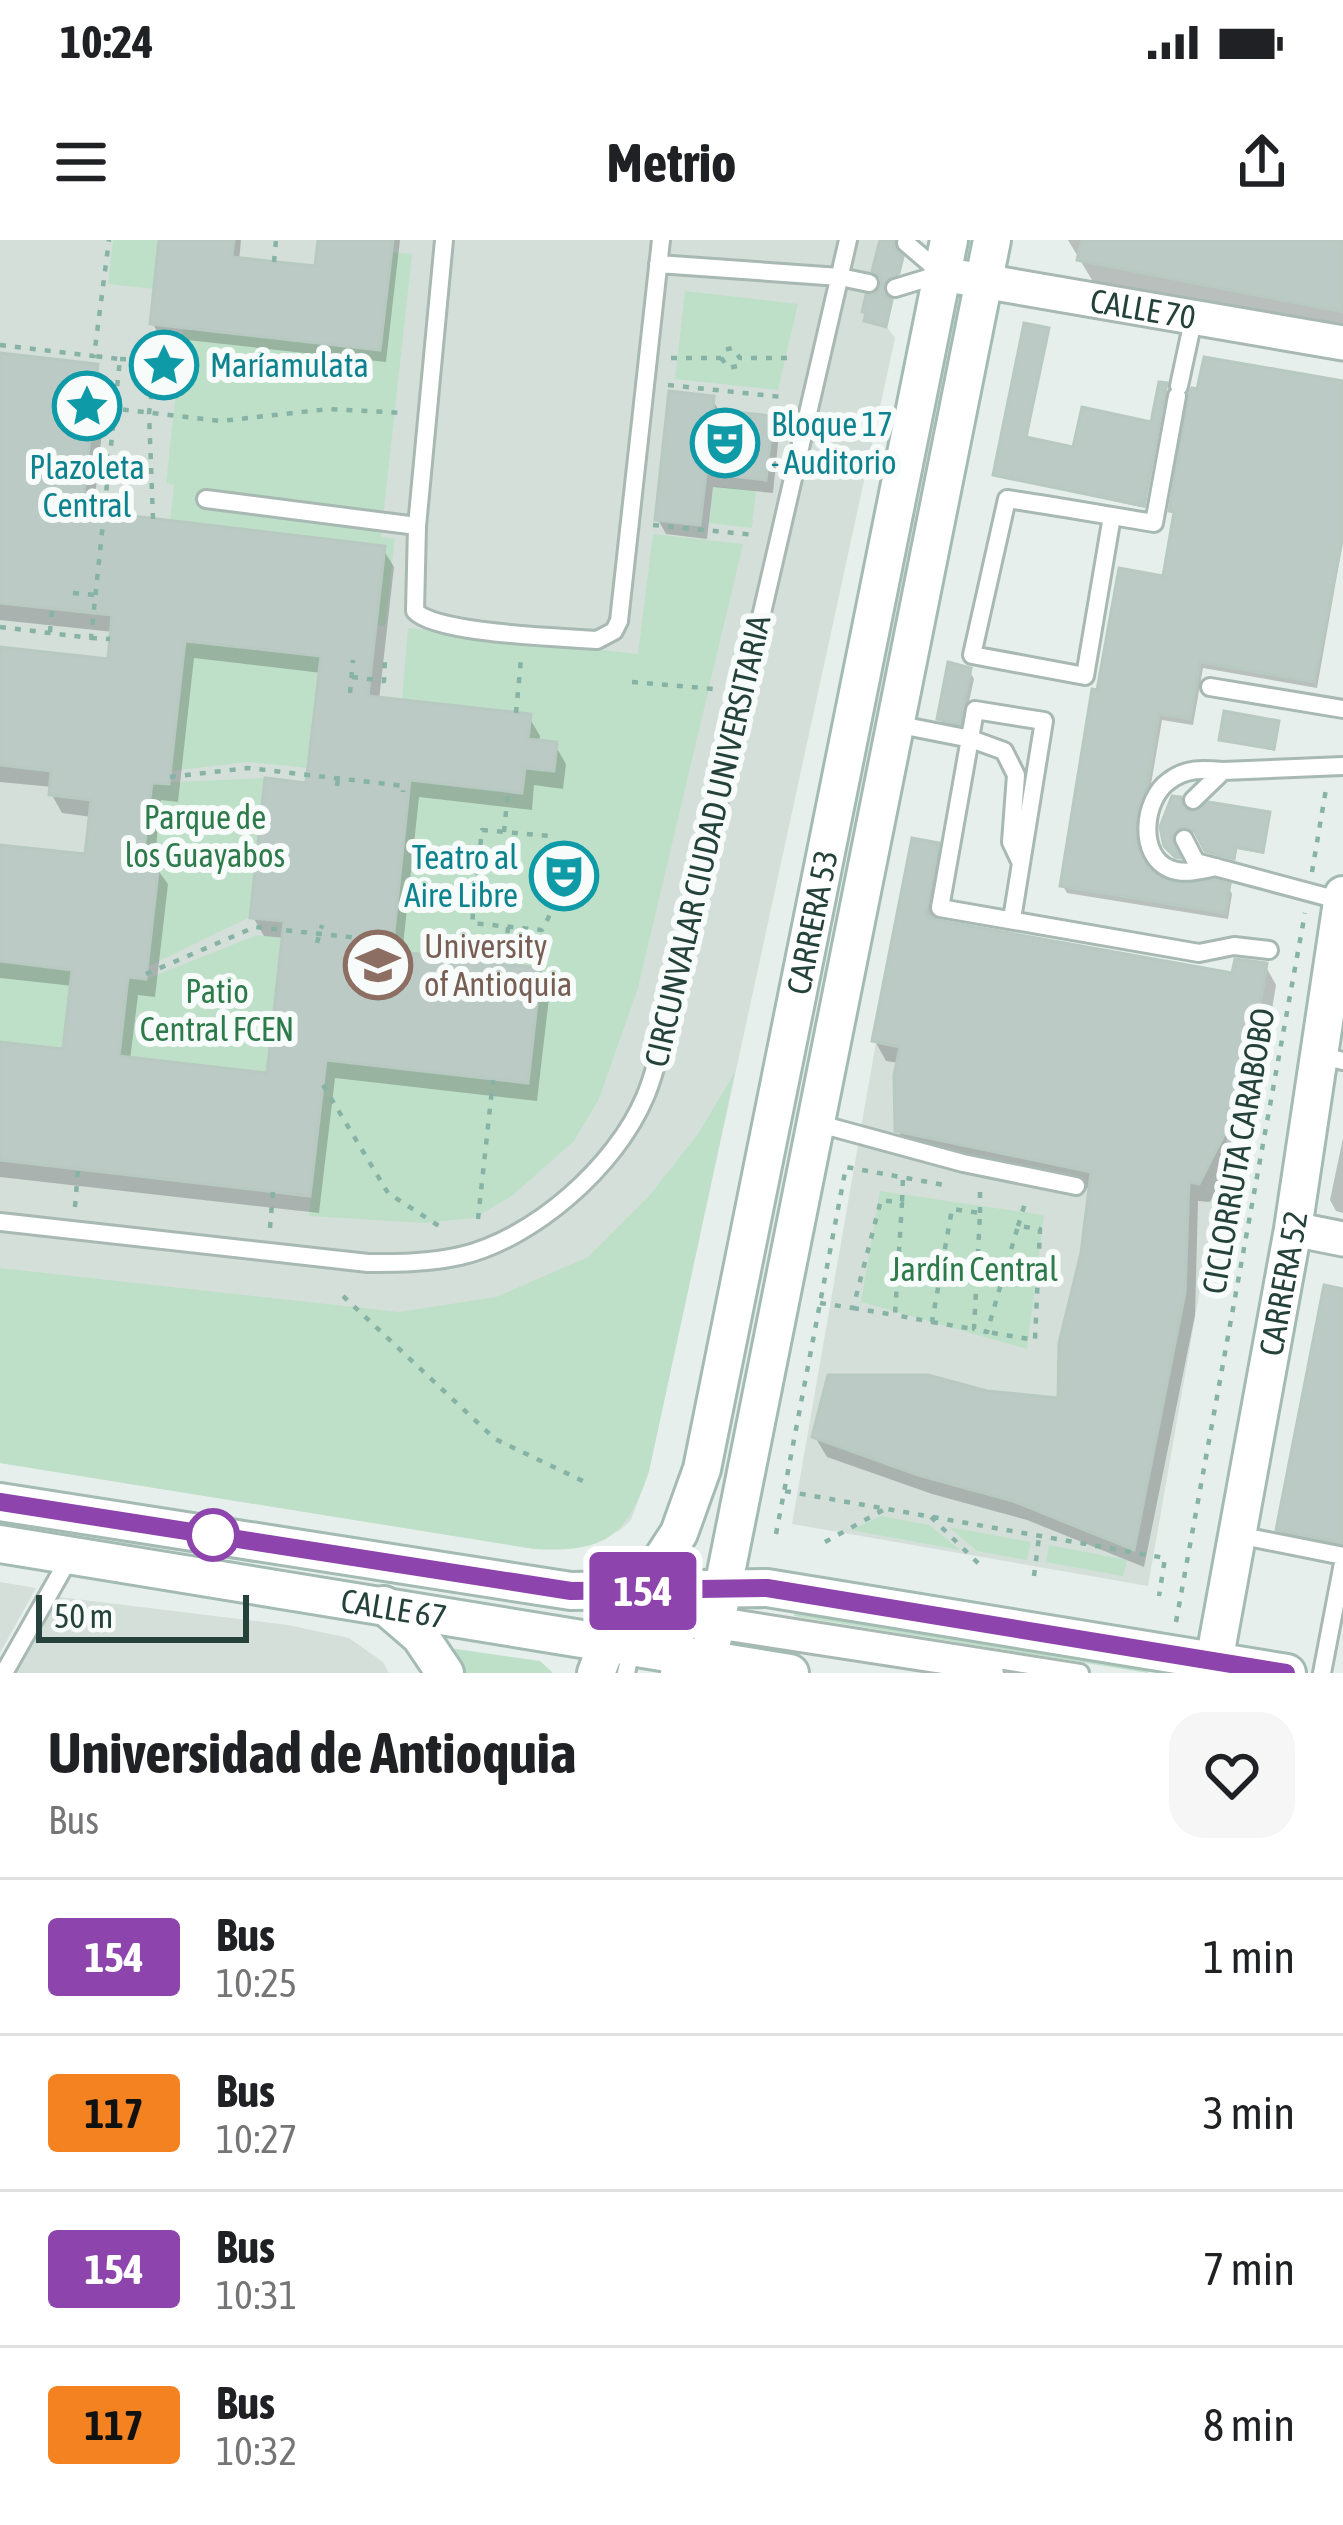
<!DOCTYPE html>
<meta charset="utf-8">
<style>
body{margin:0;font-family:"Asap Condensed",sans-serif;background:#f6f6f6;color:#202124;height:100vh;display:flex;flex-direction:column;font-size:45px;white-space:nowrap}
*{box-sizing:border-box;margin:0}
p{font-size:39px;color:#757577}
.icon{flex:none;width:66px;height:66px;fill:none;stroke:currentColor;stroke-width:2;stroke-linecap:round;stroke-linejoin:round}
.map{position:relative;height:1433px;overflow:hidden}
.details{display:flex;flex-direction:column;background:#fff;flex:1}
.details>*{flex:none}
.badge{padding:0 24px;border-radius:9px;font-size:42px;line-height:78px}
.scale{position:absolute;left:36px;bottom:30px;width:213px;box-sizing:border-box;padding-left:12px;border:6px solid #24423a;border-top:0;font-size:33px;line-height:42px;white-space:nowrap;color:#24423a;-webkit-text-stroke:9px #f7fbf9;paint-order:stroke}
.map>.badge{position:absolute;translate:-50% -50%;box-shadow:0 0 0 6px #fff}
.round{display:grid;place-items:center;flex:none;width:126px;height:126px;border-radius:36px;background:#f6f6f6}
.overview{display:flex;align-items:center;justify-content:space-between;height:204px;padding:0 48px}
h1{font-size:57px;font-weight:700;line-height:90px}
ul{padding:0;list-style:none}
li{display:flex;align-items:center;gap:36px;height:156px;padding:0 48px;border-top:3px solid #e0e0e0}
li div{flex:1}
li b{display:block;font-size:45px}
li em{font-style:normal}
li .badge{min-width:132px;font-weight:700;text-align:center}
.status{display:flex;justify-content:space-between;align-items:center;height:84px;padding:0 60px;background:#fff;direction:ltr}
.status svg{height:33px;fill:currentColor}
header{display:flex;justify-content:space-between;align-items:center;height:156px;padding:0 48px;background:#fff;font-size:54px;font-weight:700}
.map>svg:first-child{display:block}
.built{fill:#d4dfda}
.green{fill:#bfe0c8}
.shadow{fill:#0003;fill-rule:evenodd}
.building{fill:#bbcac4;stroke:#b8c9c2;stroke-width:3;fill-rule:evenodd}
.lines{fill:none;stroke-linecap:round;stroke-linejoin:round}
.lane-casing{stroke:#a8b8b2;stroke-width:22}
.street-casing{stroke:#a8b8b2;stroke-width:39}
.secondary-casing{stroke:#a4bbb3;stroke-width:42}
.path{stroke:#86b3a5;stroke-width:4.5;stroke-dasharray:6 9;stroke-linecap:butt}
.lane{stroke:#fff;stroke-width:16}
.street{stroke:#fff;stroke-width:33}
.secondary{stroke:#fff;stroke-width:36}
.line-casing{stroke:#fff;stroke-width:27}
.line{stroke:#8e44ad;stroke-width:18}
.stop-dot{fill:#fff;stroke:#8e44ad;stroke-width:6}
.labels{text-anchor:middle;stroke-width:12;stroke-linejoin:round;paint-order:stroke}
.street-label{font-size:33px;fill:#24423a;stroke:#f7fbf9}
.culture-label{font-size:33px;fill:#0d838f;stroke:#f7fbf9;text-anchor:start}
.park-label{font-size:33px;fill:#2d7a4b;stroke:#f7fbf9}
.education-label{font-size:33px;fill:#785e54;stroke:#f7fbf9;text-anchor:start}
</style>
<div class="status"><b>10:24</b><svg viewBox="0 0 49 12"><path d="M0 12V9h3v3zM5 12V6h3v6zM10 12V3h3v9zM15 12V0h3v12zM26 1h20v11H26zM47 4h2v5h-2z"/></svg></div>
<header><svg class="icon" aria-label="menu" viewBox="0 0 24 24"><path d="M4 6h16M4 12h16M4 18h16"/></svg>Metrio<svg class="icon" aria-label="share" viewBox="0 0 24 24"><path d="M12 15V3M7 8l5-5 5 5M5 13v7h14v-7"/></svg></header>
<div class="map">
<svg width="1343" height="1433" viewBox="0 0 1343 1433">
<rect width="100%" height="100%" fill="#e6efeb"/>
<path class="built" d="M0,0H907L886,86L895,98L649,1231L631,1280L619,1291L573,1308L535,1309L0,1223Z
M876,802L1232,867L1148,1346L792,1284Z
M0,1342L36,1348L0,1413Z
M59,1357L288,1385L349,1398L383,1422L389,1433H12Z"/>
<path class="green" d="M113,0H159L154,49L108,44Z
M391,12L412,14L381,297L395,299L385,386L376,385L385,306L170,281L174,245L166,243L183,88L380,110Z
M685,51L798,64L778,150L675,139Z
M713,246L756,251L752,288L709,283Z
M653,294L743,304L638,748L599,859L574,901L512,956L474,978L424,983L309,976L326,820L394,693L409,553L402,459L408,388L638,414Z
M168,399L346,419L308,528L248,522L170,531Z
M265,538L250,677L147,727L159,624L143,621L152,543Z
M257,695L282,698L266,833L120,816L128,737L146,739Z
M0,721L72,730L63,809L0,802Z
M735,832L649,1231C628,1296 605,1313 535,1309L0,1223V1028L399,1072L496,1057L588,1017L649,956L698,894Z
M880,951L1044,975L1027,1109L861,1062Z
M881,1276L930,1285L960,1310L851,1290Z
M949,1287L1031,1302L1027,1320L977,1311Z
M1049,1305L1127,1320L1123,1336L1046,1322Z
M795,1370L1149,1427L1148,1433L794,1376Z
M449,1408L540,1421L553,1433H460Z"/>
<path class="shadow" d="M162,0H241L239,21L318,30L321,0H400L386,122L160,97L153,84Z
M1068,0H1343V94L1095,45Z
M1047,90L1027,200L1076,211L1154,185L1165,146L1167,149L1145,268L996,235Z
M0,116L96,127L107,146L93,275L383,309L394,327L379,460L529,477L540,496L539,503L555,505L566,524L563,549L534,545L532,570L419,557L402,715L539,730L550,749L537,861L335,838L319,973L0,937V805L65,813L73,746L0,738V608L87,618L92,577L62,573L52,555L53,547L0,542V411L110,423L114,392L0,380ZM194,418L322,433L309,546L253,677L264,696L285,698L269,836L130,820L138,755L155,757L168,644L154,625L161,560L178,562Z
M1343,144V301L1317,448L1203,428L1193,485L1162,480L1149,556L1137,595L1142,625L1165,644L1228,647L1232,654L1228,679L1067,653L1063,646L1099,453L1166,340L1176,278L1172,271Z
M712,159L721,174L771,179L779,193L773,253L713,247L707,299L666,294L658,280Z
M969,430L974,439L963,490L944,487L940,479Z
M1277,483L1275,511L1222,499Z
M1183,571L1191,576L1268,575L1264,614L1237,609L1235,620L1210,614L1199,595L1186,588L1171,602L1177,618L1164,597Z
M937,606L948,625L937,683L1234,737L1265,725L1276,745L1253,887L1239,884L1234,916L1210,962L1198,961L1195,1075L1144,1327L1027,1280L932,1254L827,1217L815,1197L986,1154L1061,1161L1092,949L909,910L898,890L899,823L886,821L875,801Z
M1343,898V973L1336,971L1330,960Z
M1343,1052V1315L1288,1304L1279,1289Z"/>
<path class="building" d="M159,0H234L232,17L315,26L318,0H393L380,110L150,84Z
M880,0H894L895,8L903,17L899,33L883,44V53L892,60L886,87L864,81L866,73L862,72L866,55H874L881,47V38L872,31Z
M1082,0H1343V72L1077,20Z
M1024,83L1049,88L1026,197L1073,207L1082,167L1151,182L1159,142L1167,143L1144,266L993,235Z
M0,113L98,124L82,270L385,306L368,456L531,474L528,499L557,502L554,531L525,528L522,553L410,540L392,711L541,728L528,843L326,820L310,956L0,920V802L63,809L72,730L0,721V605L85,614L91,560L49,555L51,531L0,525V407L108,419L112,375L0,363ZM185,401L321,416L306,543L265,538L250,678L284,681L267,833L119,816L128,737L146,739L159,623L143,621L147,582L152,543L169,544Z
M1204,117L1343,141V296L1314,442L1200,422L1190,479L1159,474L1147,547L1137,571L1136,604L1149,630L1174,643L1215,640L1230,644L1225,673L1060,646L1092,449L1097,450L1119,328L1163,336L1174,272L1169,271L1189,153L1192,148L1197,149Z
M669,151L714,156L713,170L773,176L766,240L706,233L700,285L655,280Z
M948,422L971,428L960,484L937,479Z
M1224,471L1279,481L1274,509L1219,500Z
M1172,556L1181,557L1183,568L1191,572L1209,562L1270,572L1263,612L1236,607L1234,619L1205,611L1195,592L1183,586L1171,597L1180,618L1175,617L1164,606L1160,587Z
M912,598L939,603L925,675L937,680L1232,733L1235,719L1267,723L1243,868L1229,866L1224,895L1199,944L1189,942L1185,1053L1134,1310L1013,1261L918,1235L812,1197L828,1135H928L987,1151L1058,1158L1059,1103L1081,1013L1091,932L895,891L894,835L900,807L872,801Z
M1324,1045L1343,1049V1303L1276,1290Z"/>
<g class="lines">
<defs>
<path id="lane" d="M444,0L417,286L415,371C436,394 561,397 597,400L614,391L619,381L661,0
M906,3L941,33
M658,24L840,37L869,43
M895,48L941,34
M1179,146L1194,76
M206,259L417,286
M1112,276L1085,436L972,415L1007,259C1056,266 1105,275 1154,283L1177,156
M1210,447L1343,469
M895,484L971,499L1004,511L1016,535L1011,602L1021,623
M1193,560L1223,531L1343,526
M1184,599L1196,622L1342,661
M1216,627C1201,630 1185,635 1170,629C1137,616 1143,559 1169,541C1186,528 1203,529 1223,531
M1012,679L1044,481L975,470L940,668L1199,713L1234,706L1269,710
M1319,815L1343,821
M816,883L963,923L1076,946
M0,982L368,1023C399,1023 429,1023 460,1016C534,999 616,926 645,857C656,832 661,803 669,776L848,0
M1238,1295L1343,1316
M4,1433L71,1315
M626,1433C633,1404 634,1374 668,1368L1080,1433
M669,1433L678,1399L696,1387L995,1433
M1322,1433L1343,1323"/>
<g id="street">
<path id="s1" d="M942,34L1343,103"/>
<path d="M1293,989L1343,999"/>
</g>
<g id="secondary">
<path d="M0,1262L571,1351L767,1348L1287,1433"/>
<path id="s2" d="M0,1304L790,1433"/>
<path d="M384,1365L420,1396L445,1433"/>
<path id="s3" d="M596,1433L608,1402L679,1293L702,1229L949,0"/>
<path d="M706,1433L992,0"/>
<path id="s4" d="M1212,1433L1293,989L1343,655"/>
</g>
</defs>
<use href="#lane" class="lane-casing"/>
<use href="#street" class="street-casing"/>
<use href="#secondary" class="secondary-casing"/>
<path class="path" d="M274,22L276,0
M0,105L94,116L109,0
M671,118H721L725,110L732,108L740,118H791
M721,118L729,128L737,126L740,118
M120,119L155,120
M668,145L782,157
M93,166L221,181L329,169L404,173
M153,279L149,173L161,86
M653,285L755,295
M73,353L95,355
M0,387L91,398L120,119L94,116
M50,392L52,369
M91,398L110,399
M352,437L384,441L385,419
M632,442L714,449
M350,453L353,420
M516,473L521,419
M170,537L248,528L404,546L403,552
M337,546L339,532
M482,590L550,596C563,629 560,659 542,690L472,683Z
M504,592L508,551
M1312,632L1326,549
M317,703L322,685
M505,723L508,687
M146,734L255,687L387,701L388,692
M323,845L388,953L439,986
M902,961L903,937
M75,967L78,929
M980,973V951
M478,979L493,840
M1018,986L1026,960
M270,988L273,951
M343,1056L495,1199L585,1242
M820,1063L853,1068L881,960L902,963L895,1075L932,1082L952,969L980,973L974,1089L987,1092L1018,986L1040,989L1035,1100L987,1092
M853,1068L895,1075
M932,1082L973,1089
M785,1251L1165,1318L1159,1356
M931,1277L982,1327
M776,1294L846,927L950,946
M825,1302L885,1269
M1034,1336L1039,1297
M1176,1382L1305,673"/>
<use href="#lane" class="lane"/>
<use href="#street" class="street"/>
<use href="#secondary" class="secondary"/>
</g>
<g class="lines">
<defs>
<path id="line" d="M0,1262L571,1351L767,1348L1286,1433"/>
</defs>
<use href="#line" class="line-casing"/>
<use href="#line" class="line"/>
</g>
<defs>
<symbol id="sight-ring" viewBox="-11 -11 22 22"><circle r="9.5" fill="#f7fbf9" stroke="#0f9aa8" stroke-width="1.5"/><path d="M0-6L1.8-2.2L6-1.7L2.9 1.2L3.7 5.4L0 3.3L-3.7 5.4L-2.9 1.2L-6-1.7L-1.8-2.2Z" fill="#0f9aa8"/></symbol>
<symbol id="theatre-ring" viewBox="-11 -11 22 22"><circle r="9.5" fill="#f7fbf9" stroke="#0f9aa8" stroke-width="1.5"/><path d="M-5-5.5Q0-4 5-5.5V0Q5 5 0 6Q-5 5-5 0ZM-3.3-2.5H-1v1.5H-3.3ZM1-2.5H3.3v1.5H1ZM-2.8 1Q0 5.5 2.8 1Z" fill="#0f9aa8"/></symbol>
<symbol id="university-ring" viewBox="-11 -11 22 22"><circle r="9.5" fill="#f7fbf9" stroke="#8d6e63" stroke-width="1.5"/><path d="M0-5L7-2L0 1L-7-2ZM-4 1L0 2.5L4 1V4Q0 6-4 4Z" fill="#8d6e63"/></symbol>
</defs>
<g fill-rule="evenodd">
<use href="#sight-ring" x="126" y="87" width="76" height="76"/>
<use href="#sight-ring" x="49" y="128" width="76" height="76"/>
<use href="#theatre-ring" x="687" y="165" width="76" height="76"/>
<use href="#theatre-ring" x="526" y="598" width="76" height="76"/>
<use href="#university-ring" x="340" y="687" width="76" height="76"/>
</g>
<circle class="stop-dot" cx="213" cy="1295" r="24"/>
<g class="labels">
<g class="street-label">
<text dy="12" stroke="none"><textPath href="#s1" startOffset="204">CALLE 70</textPath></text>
<text transform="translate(707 601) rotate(-77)" y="12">CIRCUNVALAR CIUDAD UNIVERSITARIA</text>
<text dy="12" stroke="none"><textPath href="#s3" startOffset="789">CARRERA 53</textPath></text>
<text transform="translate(1238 911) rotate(-80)" y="12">CICLORRUTA CARABOBO</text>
<text dy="12" stroke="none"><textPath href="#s4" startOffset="396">CARRERA 52</textPath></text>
<text dy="12" stroke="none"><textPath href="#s2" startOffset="399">CALLE 67</textPath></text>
</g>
<g class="culture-label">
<text x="210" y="137">Maríamulata</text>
<text x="771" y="196">Bloque 17<tspan x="771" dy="38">- Auditorio</tspan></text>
<text x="87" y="239" text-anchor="middle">Plazoleta<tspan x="87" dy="38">Central</tspan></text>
<text x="518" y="629" text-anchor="end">Teatro al<tspan x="518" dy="38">Aire Libre</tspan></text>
</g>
<g class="park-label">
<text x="205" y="589">Parque de<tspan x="205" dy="38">los Guayabos</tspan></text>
<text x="217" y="763">Patio<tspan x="217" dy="38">Central FCEN</tspan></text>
<text x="974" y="1041">Jardín Central</text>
</g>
<g class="education-label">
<text x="424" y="718">University<tspan x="424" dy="38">of Antioquia</tspan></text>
</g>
</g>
</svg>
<div class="scale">50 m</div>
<b class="badge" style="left:643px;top:1351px;background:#8e44ad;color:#fff">154</b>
</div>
<section class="details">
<div class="overview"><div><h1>Universidad de Antioquia</h1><p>Bus</p></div><a class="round"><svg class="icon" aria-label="heart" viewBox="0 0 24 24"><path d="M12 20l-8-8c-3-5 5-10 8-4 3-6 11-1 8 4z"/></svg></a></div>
<ul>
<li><span class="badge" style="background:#8e44ad;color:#fff">154</span><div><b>Bus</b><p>10:25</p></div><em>1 min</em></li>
<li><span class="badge" style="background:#f58220;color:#111">117</span><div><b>Bus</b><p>10:27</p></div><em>3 min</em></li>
<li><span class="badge" style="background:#8e44ad;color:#fff">154</span><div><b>Bus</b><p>10:31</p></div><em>7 min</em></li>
<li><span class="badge" style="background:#f58220;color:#111">117</span><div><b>Bus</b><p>10:32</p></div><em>8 min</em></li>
</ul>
</section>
